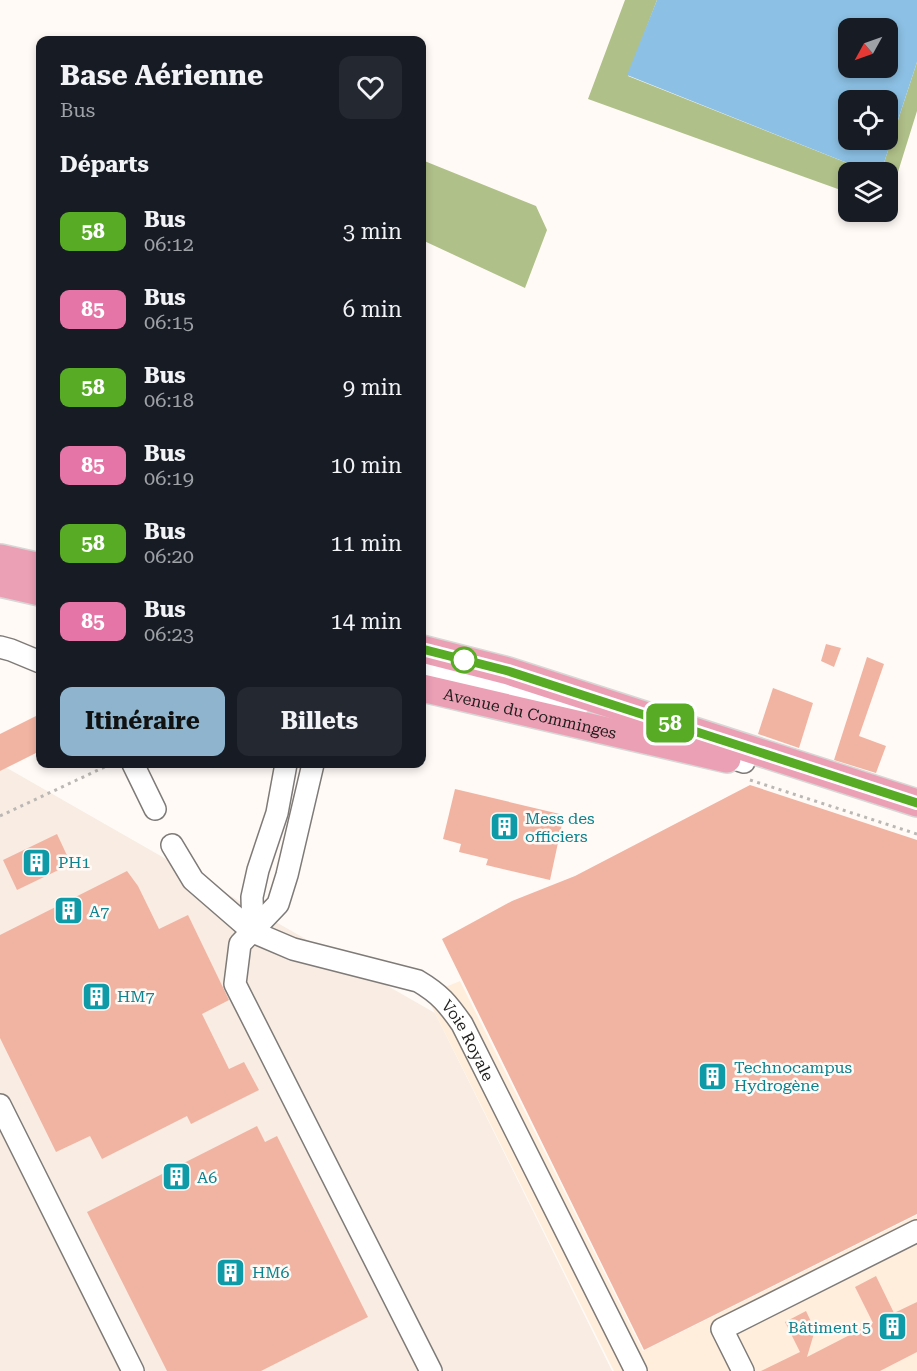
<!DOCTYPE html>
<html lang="fr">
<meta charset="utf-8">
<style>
body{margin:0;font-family:"Roboto Serif",serif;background:#242831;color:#f1f3f6;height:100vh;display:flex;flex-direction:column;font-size:22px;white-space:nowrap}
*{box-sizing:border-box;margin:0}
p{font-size:20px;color:#9ea1a6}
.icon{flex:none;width:33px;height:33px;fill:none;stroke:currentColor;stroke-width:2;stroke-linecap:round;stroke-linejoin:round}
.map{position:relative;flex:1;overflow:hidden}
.drawer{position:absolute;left:36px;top:36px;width:390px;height:732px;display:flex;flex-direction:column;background:#171b24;border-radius:12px;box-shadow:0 3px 9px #0003}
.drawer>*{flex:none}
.badge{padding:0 12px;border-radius:9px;font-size:21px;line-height:39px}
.needle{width:39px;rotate:230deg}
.tools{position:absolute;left:838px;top:18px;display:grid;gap:12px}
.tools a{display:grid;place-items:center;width:60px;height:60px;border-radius:12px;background:#171b24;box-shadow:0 3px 9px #0003;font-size:30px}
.map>.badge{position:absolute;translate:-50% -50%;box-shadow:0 0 0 3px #fff}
h2{padding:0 24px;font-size:22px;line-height:54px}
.round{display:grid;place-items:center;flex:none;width:63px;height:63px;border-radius:12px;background:#242831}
.head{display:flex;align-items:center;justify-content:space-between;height:102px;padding:0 24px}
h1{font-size:28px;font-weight:700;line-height:45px}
.cta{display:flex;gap:12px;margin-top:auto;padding:12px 24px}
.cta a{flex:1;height:69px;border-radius:12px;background:#8eb5cd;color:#111;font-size:24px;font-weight:700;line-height:69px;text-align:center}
.cta a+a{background:#242831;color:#f1f3f6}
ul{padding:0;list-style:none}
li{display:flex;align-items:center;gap:18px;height:78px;padding:0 24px}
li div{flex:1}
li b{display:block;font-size:22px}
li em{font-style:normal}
li .badge{min-width:66px;font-weight:700;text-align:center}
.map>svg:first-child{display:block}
.built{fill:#f8ece3}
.industrial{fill:#ffeedc}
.forest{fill:#b0c089}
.water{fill:#8cc0e4;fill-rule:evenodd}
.building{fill:#f1b4a2}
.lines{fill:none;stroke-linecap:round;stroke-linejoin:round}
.minor-casing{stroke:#7e7a77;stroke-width:24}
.major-casing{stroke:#d7d7d6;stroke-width:30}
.path{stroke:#bbb7b4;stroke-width:3;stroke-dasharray:3 4.5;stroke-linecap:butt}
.minor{stroke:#fff;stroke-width:21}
.major{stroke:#eca0b6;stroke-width:27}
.line-casing{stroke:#fff;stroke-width:14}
.line{stroke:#58ac25;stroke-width:9}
.stop-dot{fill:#fff;stroke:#58ac25;stroke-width:3}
.labels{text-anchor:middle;stroke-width:5;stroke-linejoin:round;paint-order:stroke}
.street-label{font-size:16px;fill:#211f1e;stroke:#fffaf6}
.culture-label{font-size:16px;fill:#0d838f;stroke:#fffaf6;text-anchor:start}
</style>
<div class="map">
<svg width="917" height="1371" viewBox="0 0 917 1371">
<rect width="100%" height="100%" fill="#fffaf6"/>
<path class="built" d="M0,764L435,1013L612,1371H0Z"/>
<path class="industrial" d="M460,981L643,1351L917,1215V1371H614L426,995Z"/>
<path class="forest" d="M625,0H657L628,76L870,172H849V193L588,99Z
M917,62V111L888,204V172H881Z
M422,160L536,206L547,230L525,288L422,240Z"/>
<path class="water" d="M657,0H917V62L881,172H870L627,75ZM849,28H888V68H849ZM849,100H888V140H849Z"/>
<path class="building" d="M826,644L841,648L834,667L821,661Z
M867,657L884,664L859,736L886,746L876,773L834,760Z
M773,688L813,703L799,748L758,734Z
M40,714V751L0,771V734Z
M750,785L917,840V1214L644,1350L442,939L512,901L575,876Z
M455,789L564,815L550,880L486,865L488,859L459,852L461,844L443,839Z
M57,834L71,864L17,890L3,860Z
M127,871L138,886L159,929L188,915L229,1000L202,1014L229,1069L244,1062L259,1090L191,1124L187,1116L102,1159L90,1136L56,1152L0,1038V935Z
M257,1126L265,1142L277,1136L368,1317L261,1371H167L87,1212Z
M876,1276L894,1313L917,1302V1352L880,1371H761L800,1352L785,1322L806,1311L815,1330L807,1357L873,1323L855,1287Z"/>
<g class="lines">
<defs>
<g id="minor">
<path d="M0,647L11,650L40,662"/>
<path d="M422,669L579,705"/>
<path d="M713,752L744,762"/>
<path d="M133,764L155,809"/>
<path d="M313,764L287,875L278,904L240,944L235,984L431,1371"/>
<path id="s1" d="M172,845L193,880L253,932L293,949L418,981C440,994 448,1004 462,1024L636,1371"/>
<path d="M253,932L252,897L258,870L277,813L286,764"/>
<path d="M0,1105L133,1371"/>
<path d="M743,1371L722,1329L917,1231"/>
</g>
<g id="major">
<path d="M0,558L40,567"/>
<path d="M0,583L40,592"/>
<path d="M422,649L508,671L917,803"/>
<path id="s2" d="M422,688L727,759"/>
</g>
</defs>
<use href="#minor" class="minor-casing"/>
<use href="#major" class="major-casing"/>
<path class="path" d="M750,780L917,834
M0,816L111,764"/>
<use href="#minor" class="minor"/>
<use href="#major" class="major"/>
</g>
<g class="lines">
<defs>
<path id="line" d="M422,649L508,671L917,803"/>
</defs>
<use href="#line" class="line-casing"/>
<use href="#line" class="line"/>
</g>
<defs>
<symbol id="building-square" viewBox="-11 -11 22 22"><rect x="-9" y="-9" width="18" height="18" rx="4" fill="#0f9aa8" stroke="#fffaf6"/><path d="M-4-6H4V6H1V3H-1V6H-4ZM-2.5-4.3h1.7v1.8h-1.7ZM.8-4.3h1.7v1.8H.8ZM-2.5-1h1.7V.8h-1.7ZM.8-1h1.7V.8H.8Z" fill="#fff"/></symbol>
</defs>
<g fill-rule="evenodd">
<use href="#building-square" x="488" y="810" width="33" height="33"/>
<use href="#building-square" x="20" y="846" width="33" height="33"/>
<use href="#building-square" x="52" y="894" width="33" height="33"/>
<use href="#building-square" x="80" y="980" width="33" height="33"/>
<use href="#building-square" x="696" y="1060" width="33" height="33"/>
<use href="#building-square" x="160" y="1160" width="33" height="33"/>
<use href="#building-square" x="214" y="1256" width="33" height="33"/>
<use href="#building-square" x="876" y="1310" width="33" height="33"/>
</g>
<circle class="stop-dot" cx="464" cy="660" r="12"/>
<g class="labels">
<g class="street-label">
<text dy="6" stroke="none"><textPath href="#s2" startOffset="111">Avenue du Comminges</textPath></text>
<text dy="6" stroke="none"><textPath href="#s1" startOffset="372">Voie Royale</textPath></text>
</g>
<g class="culture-label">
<text x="525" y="824">Mess des<tspan x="525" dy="18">officiers</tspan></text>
<text x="58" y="868">PH1</text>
<text x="89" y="917">A7</text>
<text x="117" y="1002">HM7</text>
<text x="734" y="1073">Technocampus<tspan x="734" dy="18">Hydrogène</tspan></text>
<text x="197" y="1183">A6</text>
<text x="252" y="1278">HM6</text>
<text x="871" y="1333" text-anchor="end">Bâtiment 5</text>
</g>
</g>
</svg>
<div class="tools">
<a><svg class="needle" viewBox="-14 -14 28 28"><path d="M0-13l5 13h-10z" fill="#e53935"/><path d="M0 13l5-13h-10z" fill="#9ea1a6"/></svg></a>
<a><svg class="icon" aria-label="locate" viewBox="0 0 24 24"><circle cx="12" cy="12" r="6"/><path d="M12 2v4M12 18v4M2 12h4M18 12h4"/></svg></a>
<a><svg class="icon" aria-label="layers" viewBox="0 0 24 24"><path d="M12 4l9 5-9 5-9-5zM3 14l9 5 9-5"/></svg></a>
</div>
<b class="badge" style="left:670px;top:723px;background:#58ac25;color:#fff">58</b>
<section class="drawer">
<div class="head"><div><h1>Base Aérienne</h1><p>Bus</p></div><a class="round"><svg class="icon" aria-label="heart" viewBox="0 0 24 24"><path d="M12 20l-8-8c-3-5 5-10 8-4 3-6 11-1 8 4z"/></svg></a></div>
<h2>Départs</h2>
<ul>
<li><span class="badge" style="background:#58ac25;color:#fff">58</span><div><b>Bus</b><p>06:12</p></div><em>3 min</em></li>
<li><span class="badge" style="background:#e675a7;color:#fff">85</span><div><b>Bus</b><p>06:15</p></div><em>6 min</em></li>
<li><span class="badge" style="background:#58ac25;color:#fff">58</span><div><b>Bus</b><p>06:18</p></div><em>9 min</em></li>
<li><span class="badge" style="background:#e675a7;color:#fff">85</span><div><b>Bus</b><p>06:19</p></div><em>10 min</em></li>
<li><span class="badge" style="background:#58ac25;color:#fff">58</span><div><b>Bus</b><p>06:20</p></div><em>11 min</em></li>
<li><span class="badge" style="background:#e675a7;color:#fff">85</span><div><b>Bus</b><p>06:23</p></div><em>14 min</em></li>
</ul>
<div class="cta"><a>Itinéraire</a><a>Billets</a></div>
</section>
</div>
